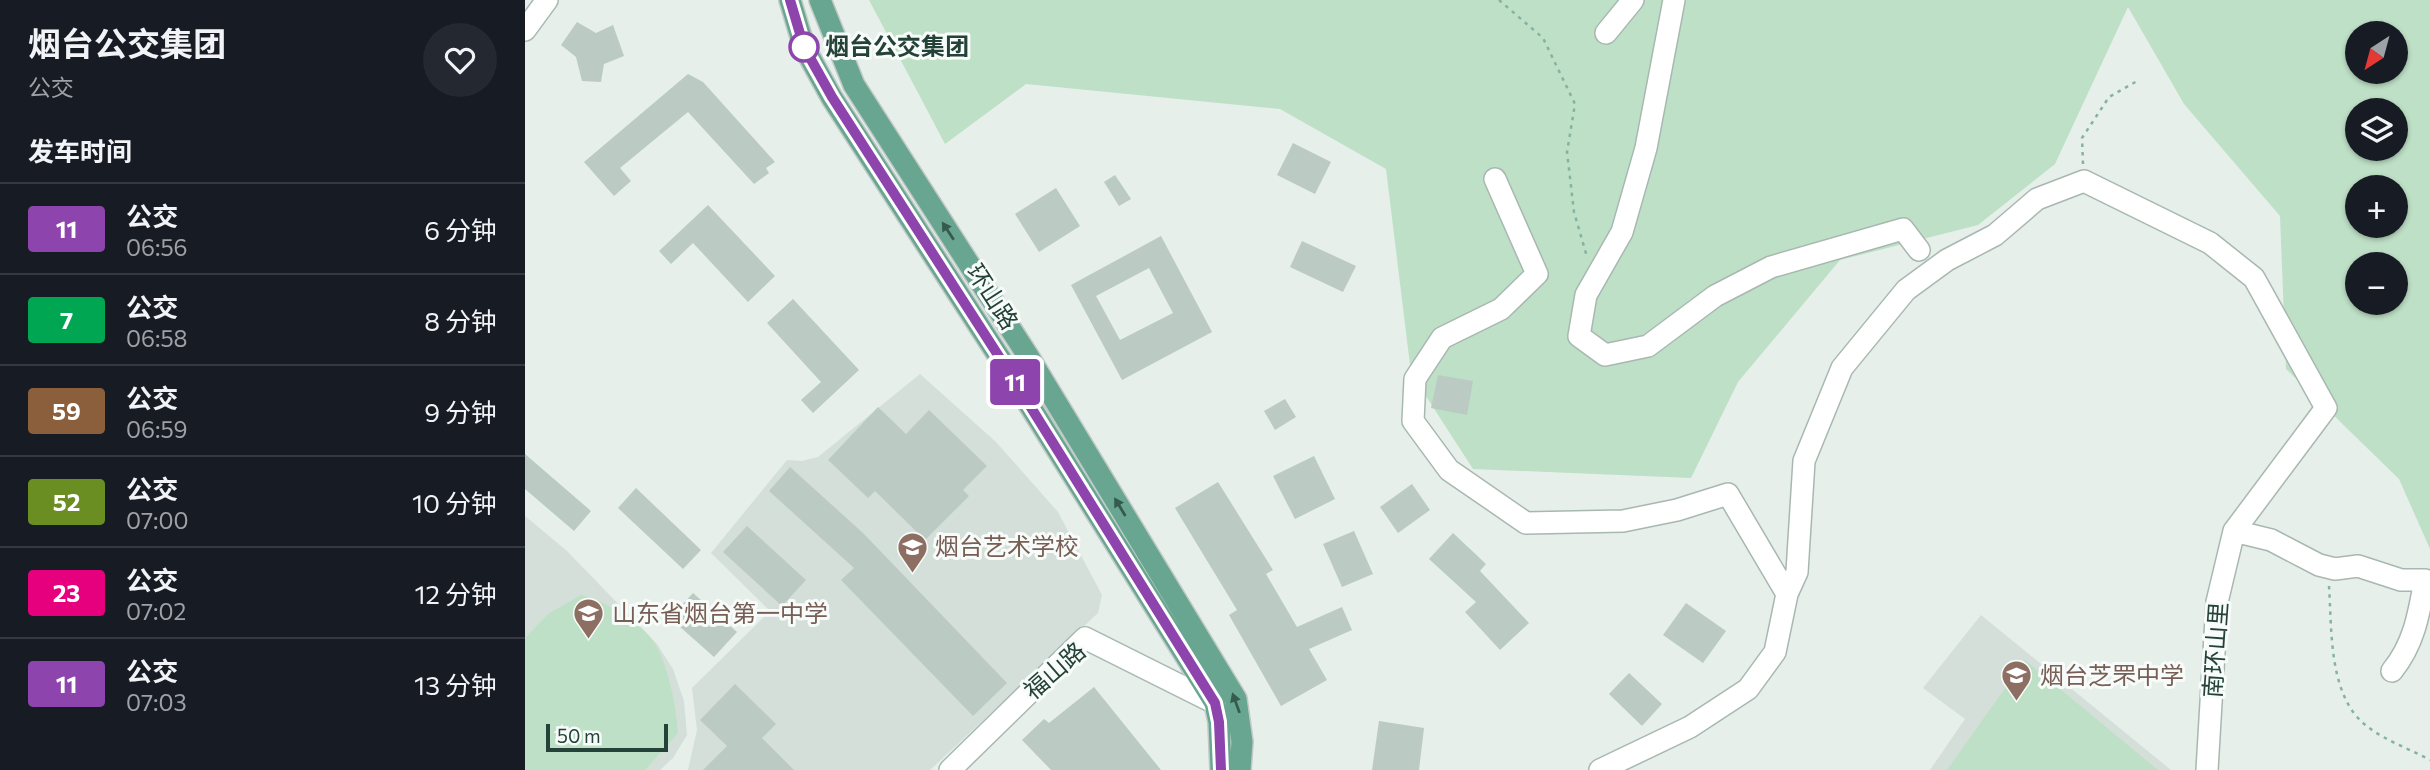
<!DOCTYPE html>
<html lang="zh">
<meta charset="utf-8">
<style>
body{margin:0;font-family:Commissioner,"Noto Sans SC",sans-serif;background:#242831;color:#f1f3f6;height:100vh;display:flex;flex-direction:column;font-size:26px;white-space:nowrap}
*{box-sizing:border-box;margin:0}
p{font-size:23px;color:#9ea1a6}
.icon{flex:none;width:38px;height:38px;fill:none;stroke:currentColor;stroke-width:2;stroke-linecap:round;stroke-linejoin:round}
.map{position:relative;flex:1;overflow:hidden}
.panel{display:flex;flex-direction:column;background:#171b24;width:525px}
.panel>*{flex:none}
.badge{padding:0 14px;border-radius:5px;font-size:24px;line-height:46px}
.needle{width:46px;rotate:216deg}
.tools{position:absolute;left:1820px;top:21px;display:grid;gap:14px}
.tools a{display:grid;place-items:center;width:63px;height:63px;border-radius:50%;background:#171b24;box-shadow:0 2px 5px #0004;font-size:35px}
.scale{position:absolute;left:21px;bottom:18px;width:122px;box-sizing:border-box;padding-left:7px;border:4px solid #244238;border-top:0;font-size:19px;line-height:24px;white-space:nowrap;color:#244238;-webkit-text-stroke:5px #f7fbf9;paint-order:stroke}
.map>.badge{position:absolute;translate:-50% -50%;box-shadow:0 0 0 4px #fff}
h2{padding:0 28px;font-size:26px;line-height:63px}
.round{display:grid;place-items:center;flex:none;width:74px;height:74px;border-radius:37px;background:#242831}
.head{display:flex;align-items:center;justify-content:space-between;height:119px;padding:0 28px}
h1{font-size:33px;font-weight:700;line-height:52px}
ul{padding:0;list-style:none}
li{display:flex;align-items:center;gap:21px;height:91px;padding:0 28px;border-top:2px solid #363941}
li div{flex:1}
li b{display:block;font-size:26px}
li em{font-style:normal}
li .badge{min-width:77px;font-weight:700;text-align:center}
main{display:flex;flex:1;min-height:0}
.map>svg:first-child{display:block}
.built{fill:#d4dfd9}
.green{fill:#bee0c6;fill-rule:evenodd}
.building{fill:#bbcac3;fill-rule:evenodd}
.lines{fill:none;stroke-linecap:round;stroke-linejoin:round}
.minor-casing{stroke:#a8b8b1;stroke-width:24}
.major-casing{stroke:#c2cac7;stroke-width:24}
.path{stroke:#85b3a2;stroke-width:2.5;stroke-dasharray:3.5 5;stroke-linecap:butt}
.minor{stroke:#fff;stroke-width:21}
.major{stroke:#69a692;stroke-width:21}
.oneway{fill:#355b4e}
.line-casing{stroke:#fff;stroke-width:16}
.line{stroke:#8e44ad;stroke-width:10}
.stop-dot{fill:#fff;stroke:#8e44ad;stroke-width:3.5}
.labels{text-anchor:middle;stroke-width:6;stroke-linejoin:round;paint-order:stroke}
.stop-label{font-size:24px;font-weight:bold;fill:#244238;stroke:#f7fbf9;text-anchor:start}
.street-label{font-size:24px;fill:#244238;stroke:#f7fbf9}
.education-label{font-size:24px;fill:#785e54;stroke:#f7fbf9;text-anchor:start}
</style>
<main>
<section class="panel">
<div class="head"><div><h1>烟台公交集团</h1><p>公交</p></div><a class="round"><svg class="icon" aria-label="heart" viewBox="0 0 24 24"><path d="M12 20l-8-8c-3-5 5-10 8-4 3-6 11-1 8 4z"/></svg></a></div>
<h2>发车时间</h2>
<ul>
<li><span class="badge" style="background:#8e44ad;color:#fff">11</span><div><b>公交</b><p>06:56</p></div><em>6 分钟</em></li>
<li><span class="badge" style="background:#00a651;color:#fff">7</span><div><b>公交</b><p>06:58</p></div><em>8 分钟</em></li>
<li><span class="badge" style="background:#8b5e3c;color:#fff">59</span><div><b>公交</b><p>06:59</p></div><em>9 分钟</em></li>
<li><span class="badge" style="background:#6b8e23;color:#fff">52</span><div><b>公交</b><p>07:00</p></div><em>10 分钟</em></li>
<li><span class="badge" style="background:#e6007e;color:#fff">23</span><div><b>公交</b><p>07:02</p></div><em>12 分钟</em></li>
<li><span class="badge" style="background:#8e44ad;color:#fff">11</span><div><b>公交</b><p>07:03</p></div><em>13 分钟</em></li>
</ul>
</section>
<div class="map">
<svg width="1905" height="770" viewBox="0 0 1905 770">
<rect width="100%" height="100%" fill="#e6efea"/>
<path class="built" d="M395,374L471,442L533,512L577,595L573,613L405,770H163L172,730L167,688L245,611L186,553L262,460L277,461L293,457Z
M0,516L42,551L132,644L148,669L159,701L162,735L148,758L135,770H0Z
M1456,615L1646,770H1405L1440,719L1398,688Z"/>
<path class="green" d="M344,0H1905V549L1874,479L1761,369L1755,216L1659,104L1603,7L1530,164L1453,225L1315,260L1213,382L1166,478L948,469L886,373L861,169L755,109L501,84L420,144ZM1832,33H1871V72H1832ZM1832,110H1871V149H1832ZM1832,187H1871V226H1832ZM1832,264H1871V303H1832Z
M56,595C79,601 111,619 126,638C143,660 151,706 153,733L120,770H0V638L23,614Z
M1500,660L1633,770H1422Z"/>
<path class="building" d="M52,22L71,33L88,25L99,56L79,64L76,82L57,81L51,57L36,45Z
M163,74L178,82L250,162L241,168L244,173L229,184L163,112L95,168L106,181L89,196L59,162Z
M768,143L806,162L790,194L752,175Z
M590,175L606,199L594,206L579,182Z
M531,188L555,226L514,252L490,214Z
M183,205L250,276L223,302L168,243L146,264L134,251Z
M636,236L687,332L597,380L546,285ZM624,268L648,313L595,340L571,296Z
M777,241L831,266L818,292L765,267Z
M268,299L334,370L288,413L276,400L296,382L242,323Z
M913,375L948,381L942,415L906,408Z
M760,399L771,417L750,430L739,411Z
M353,407L381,434L404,410L462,466L438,490L444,496L400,540L350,491L343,498L303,460Z
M0,454L66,511L49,531L0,489Z
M789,456L810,499L770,519L748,476Z
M265,467L338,533L482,683L448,716L316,580L329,568L244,491Z
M693,482L748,570L741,574L772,627L817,607L827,630L784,649L802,680L756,706L704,615L712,610L650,508Z
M887,484L905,510L873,533L855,507Z
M111,488L176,550L158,569L93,508Z
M222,526L281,580L257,606L198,552Z
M829,531L848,574L817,587L798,544Z
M928,533L961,564L955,571L1004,623L975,650L940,612L951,602L904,559Z
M168,593L212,632L189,657L145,618Z
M1161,603L1201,631L1178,663L1138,635Z
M1104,673L1137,704L1117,726L1084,694Z
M210,684L251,724L237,738L269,770H178L202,746L175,720Z
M569,687L636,770H526L497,740L519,719L524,723Z
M854,721L899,728L894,770H847Z"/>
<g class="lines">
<defs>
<path id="minor" d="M1149,0L1121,148L1097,232L1061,295L1054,336L1080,355L1123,346L1190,296L1246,267L1378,229L1394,250
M0,30L22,0
M1081,33L1108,0
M970,179L1012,274L976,309L917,338L890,379L888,421L924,470L1001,523L1098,521L1152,510L1203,494L1262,594
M1709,531L1746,540L1794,565L1810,569L1833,566L1876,580H1900C1894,614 1889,644 1867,671
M425,770L560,638L690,703
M1075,770L1165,727L1223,689L1250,652L1262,594L1272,572L1279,461L1317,368L1381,290L1422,260L1470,235L1512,199L1559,181L1685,243L1729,278L1801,408L1709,531L1692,602L1682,770"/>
<path id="major" d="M265,0L279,47L307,98L482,369L690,703L694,722L696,770
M295,0L329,85L503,356L711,699L717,742L715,770"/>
</defs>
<use href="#minor" class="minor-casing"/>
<use href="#major" class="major-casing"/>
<path class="path" d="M974,0L1018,38L1050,104L1042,152L1049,212L1062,257
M1558,164L1557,138L1584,97L1614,80
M1804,586C1807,630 1803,698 1843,727C1861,741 1885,749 1905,760"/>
<use href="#minor" class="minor"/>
<use href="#major" class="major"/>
</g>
<defs><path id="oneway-solid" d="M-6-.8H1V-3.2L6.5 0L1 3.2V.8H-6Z" transform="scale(1.75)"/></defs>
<g class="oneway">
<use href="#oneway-solid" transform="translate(423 231) rotate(-123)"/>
<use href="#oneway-solid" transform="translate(595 507) rotate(-121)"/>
<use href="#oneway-solid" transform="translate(711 703) rotate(-110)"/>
</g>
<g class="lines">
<defs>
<path id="line" d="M265,0L279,47L307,97L482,369L690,703L694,722L696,770"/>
</defs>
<use href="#line" class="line-casing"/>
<use href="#line" class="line"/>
</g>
<defs>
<symbol id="school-pin" viewBox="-11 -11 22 30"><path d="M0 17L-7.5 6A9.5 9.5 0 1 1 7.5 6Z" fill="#8d6e63" stroke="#f7fbf9"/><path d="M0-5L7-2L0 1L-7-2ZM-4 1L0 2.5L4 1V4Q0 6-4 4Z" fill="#fff"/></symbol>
</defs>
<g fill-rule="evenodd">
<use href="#school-pin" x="370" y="530" width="35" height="47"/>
<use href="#school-pin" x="46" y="596" width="35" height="47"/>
<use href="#school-pin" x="1474" y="658" width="35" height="47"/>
</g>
<circle class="stop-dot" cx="279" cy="47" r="14"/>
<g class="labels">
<g class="stop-label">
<text x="300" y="55">烟台公交集团</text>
</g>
<g class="street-label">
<text transform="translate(467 297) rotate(57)" y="8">环山路</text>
<text transform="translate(1691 650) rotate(-86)" y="8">南环山里</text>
<text transform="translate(530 671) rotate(-41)" y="8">福山路</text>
</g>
<g class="education-label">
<text x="410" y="555">烟台艺术学校</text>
<text x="87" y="622">山东省烟台第一中学</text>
<text x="1515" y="684">烟台芝罘中学</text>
</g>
</g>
</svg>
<div class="tools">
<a><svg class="needle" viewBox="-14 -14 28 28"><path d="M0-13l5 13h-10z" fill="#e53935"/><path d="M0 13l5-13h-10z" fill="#9ea1a6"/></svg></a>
<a><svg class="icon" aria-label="layers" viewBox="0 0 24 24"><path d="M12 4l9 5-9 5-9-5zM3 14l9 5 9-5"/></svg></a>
<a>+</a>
<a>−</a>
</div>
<div class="scale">50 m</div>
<b class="badge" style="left:490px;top:382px;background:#8e44ad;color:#fff">11</b>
</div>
</main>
